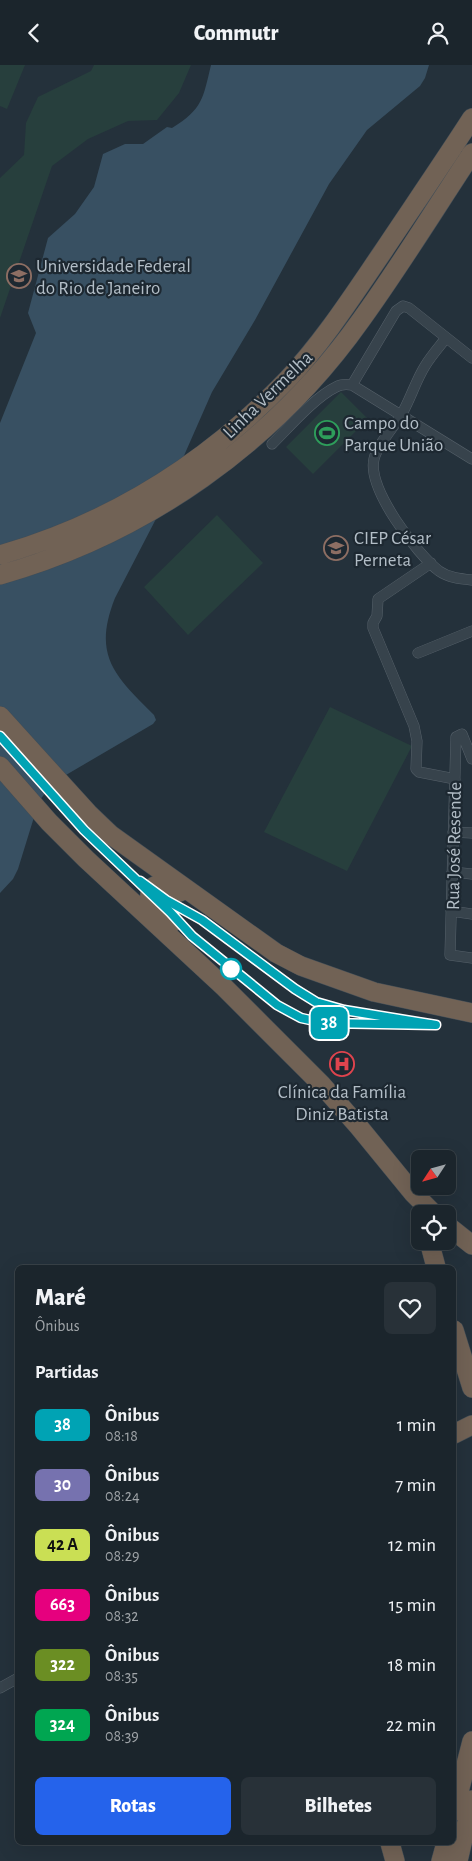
<!DOCTYPE html>
<html lang="pt">
<meta charset="utf-8">
<style>
body{margin:0;font-family:"Alegreya Sans",sans-serif;background:#283138;color:#f1f3f6;height:100vh;display:flex;flex-direction:column;font-size:19px;white-space:nowrap}
*{box-sizing:border-box;margin:0}
p{font-size:16px;color:#a0a5a9}
.icon{flex:none;width:28px;height:28px;fill:none;stroke:currentColor;stroke-width:2;stroke-linecap:round;stroke-linejoin:round}
.map{position:relative;flex:1;overflow:hidden}
.panel{position:absolute;left:15px;top:1200px;width:441px;height:580px;display:flex;flex-direction:column;background:#1b252c;border-radius:8px;box-shadow:0 5px 20px #0002,0 0 0 1px #394248}
.panel>*{flex:none}
.badge{padding:0 10px;border-radius:8px;font-size:18px;line-height:32px}
.needle{width:32px;rotate:234deg}
.fabs{position:absolute;left:411px;top:1085px;display:grid;gap:10px}
.fabs a{display:grid;place-items:center;width:45px;height:45px;border-radius:8px;background:#1b252c;box-shadow:0 5px 20px #0002,0 0 0 1px #394248;font-size:25px}
.map>.badge{position:absolute;translate:-50% -50%;box-shadow:0 0 0 2px #fff}
h2{padding:0 20px;font-size:19px;line-height:45px}
.round{display:grid;place-items:center;flex:none;width:52px;height:52px;border-radius:8px;background:#283138}
.headline{display:flex;align-items:center;justify-content:space-between;height:85px;padding:0 20px}
h1{font-size:24px;font-weight:800;line-height:38px}
.cta{display:flex;gap:10px;margin-top:auto;padding:10px 20px}
.cta a{flex:1;height:58px;border-radius:8px;background:#2563eb;color:#fff;font-size:20px;font-weight:800;line-height:58px;text-align:center}
.cta a+a{background:#283138;color:#f1f3f6}
ul{padding:0;list-style:none}
li{display:flex;align-items:center;gap:15px;height:60px;padding:0 20px}
li div{flex:1}
li b{display:block;font-size:19px}
li em{font-style:normal}
li .badge{min-width:55px;font-weight:700;text-align:center}
header{display:flex;justify-content:space-between;align-items:center;height:65px;padding:0 20px;background:#1b252c;font-size:22px;font-weight:800}
.map>svg:first-child{display:block}
.green{fill:#273f3d}
.water{fill:#385062}
.lines{fill:none;stroke-linecap:round;stroke-linejoin:round}
.street-casing{stroke:#56616a;stroke-width:11}
.highway-casing{stroke:#434e57;stroke-width:20}
.street{stroke:#37434c;stroke-width:10}
.highway{stroke:#716255;stroke-width:19}
.line-casing{stroke:#fff;stroke-width:11}
.line{stroke:#00a3b4;stroke-width:8}
.stop-dot{fill:#fff;stroke:#00a3b4;stroke-width:2.5}
.labels{text-anchor:middle;stroke-width:4.5;stroke-linejoin:round;paint-order:stroke}
.poi-label{font-size:19px;fill:#b3bec7;stroke:#1d2831;text-anchor:start}
.street-label{font-size:19px;fill:#b3bec7;stroke:#1d2831}
</style>
<header><svg class="icon" aria-label="back" viewBox="0 0 24 24"><path d="M15 5l-7 7 7 7"/></svg>Commutr<svg class="icon" aria-label="person" viewBox="0 0 24 24"><circle cx="12" cy="8" r="4"/><path d="M4 21q1-7 8-7t8 7"/></svg></header>
<div class="map">
<svg width="472" height="1796" viewBox="0 0 472 1796">
<rect width="100%" height="100%" fill="#24313b"/>
<path class="green" d="M0,0H25L7,44L0,41Z
M94,0H191L179,28L157,55L128,56L88,74L52,101L0,253V113L24,90L26,58L38,32L91,6Z
M341,327L368,354L313,409L286,382Z
M217,450L263,498L188,570L144,522Z
M330,642L412,681L347,806L264,767Z"/>
<path class="water" d="M211,0H429L425,13L420,21L367,65L329,119L255,255L212,327L157,452L115,533C92,591 115,611 154,650L156,655L153,659L54,717L39,736L18,804L13,814L0,828V358L36,268L28,248L48,173L75,149L94,122L103,89L125,79H143L167,62L172,63C203,44 203,33 211,0Z"/>
<g class="lines">
<defs>
<path id="street" d="M446,273C439,282 431,291 425,301C415,317 410,336 400,352C392,364 377,381 374,394C367,424 417,489 439,506C449,513 461,514 472,515
M352,320L396,246L403,241L409,243L472,293
M272,379C289,362 315,332 336,322C341,319 346,319 352,320L472,394
M431,498L378,534L377,551L373,558V563L414,661L417,676L416,704L419,707L455,714
M418,588L472,566
M472,694L462,669L456,672L450,890L472,893
M453,767L472,768
M452,807L472,809
M451,846L472,849
M0,1623L18,1613"/>
<path id="highway" d="M0,490C111,458 207,398 287,315C323,277 352,232 382,188C412,143 443,98 472,53
M0,510C145,469 274,378 361,255C400,201 435,144 472,88
M0,651L88,748L111,770L276,888L301,901L374,927L472,948
M0,701L49,757L86,794L224,922L322,1020L359,1062L413,1128L434,1149
M173,857C166,851 157,845 152,837C149,833 149,830 151,826C157,813 171,823 180,827
M448,1161L472,1180
M429,1176L436,1202
M454,1265L472,1323
M454,1369L472,1360
M454,1746L472,1676
M390,1778L395,1796
M441,1796L446,1778
M458,1796L472,1735"/>
</defs>
<use href="#street" class="street-casing"/>
<use href="#highway" class="highway-casing"/>
<use href="#street" class="street"/>
<use href="#highway" class="highway"/>
</g>
<g class="lines">
<defs>
<path id="line" d="M0,671L84,765L170,847L192,871L277,940L301,953L324,958L436,960L344,945L316,937L295,924L202,855L166,835L140,816"/>
</defs>
<use href="#line" class="line-casing"/>
<use href="#line" class="line"/>
</g>
<defs>
<symbol id="university-ring" viewBox="-11 -11 22 22"><circle r="9.5" fill="#1d2831" stroke="#8d6e63" stroke-width="1.5"/><path d="M0-5L7-2L0 1L-7-2ZM-4 1L0 2.5L4 1V4Q0 6-4 4Z" fill="#8d6e63"/></symbol>
<symbol id="stadium-ring" viewBox="-11 -11 22 22"><circle r="9.5" fill="#1d2831" stroke="#2e9e5b" stroke-width="1.5"/><path d="M0-5a6.5 5 0 1 0 0 10a6.5 5 0 1 0 0-10ZM-3.5-1.8h7v3.6h-7Z" fill="#2e9e5b"/></symbol>
<symbol id="school-ring" viewBox="-11 -11 22 22"><circle r="9.5" fill="#1d2831" stroke="#8d6e63" stroke-width="1.5"/><path d="M0-5L7-2L0 1L-7-2ZM-4 1L0 2.5L4 1V4Q0 6-4 4Z" fill="#8d6e63"/></symbol>
<symbol id="hospital-ring" viewBox="-11 -11 22 22"><circle r="9.5" fill="#1d2831" stroke="#e0444e" stroke-width="1.5"/><path d="M-5-5h3v3.5h4V-5h3V5h-3V1.5h-4V5h-3Z" fill="#e0444e"/></symbol>
</defs>
<g fill-rule="evenodd">
<use href="#university-ring" x="5" y="197" width="28" height="28"/>
<use href="#stadium-ring" x="313" y="354" width="28" height="28"/>
<use href="#school-ring" x="322" y="469" width="28" height="28"/>
<use href="#hospital-ring" x="328" y="985" width="28" height="28"/>
</g>
<circle class="stop-dot" cx="231" cy="904" r="10"/>
<g class="labels">
<g class="poi-label">
<text x="36" y="207">Universidade Federal<tspan x="36" dy="22">do Rio de Janeiro</tspan></text>
<text x="344" y="364">Campo do<tspan x="344" dy="22">Parque União</tspan></text>
<text x="354" y="479">CIEP César<tspan x="354" dy="22">Perneta</tspan></text>
<text x="342" y="1033" text-anchor="middle">Clínica da Família<tspan x="342" dy="22">Diniz Batista</tspan></text>
</g>
<g class="street-label">
<text transform="translate(267 329) rotate(-44)" y="7">Linha Vermelha</text>
<text transform="translate(453 781) rotate(-89)" y="7">Rua José Resende</text>
</g>
</g>
</svg>
<div class="fabs">
<a><svg class="needle" viewBox="-14 -14 28 28"><path d="M0-13l5 13h-10z" fill="#e53935"/><path d="M0 13l5-13h-10z" fill="#a0a5a9"/></svg></a>
<a><svg class="icon" aria-label="locate" viewBox="0 0 24 24"><circle cx="12" cy="12" r="6"/><path d="M12 2v4M12 18v4M2 12h4M18 12h4"/></svg></a>
</div>
<b class="badge" style="left:329px;top:958px;background:#00a3b4;color:#fff">38</b>
<section class="panel">
<div class="headline"><div><h1>Maré</h1><p>Ônibus</p></div><a class="round"><svg class="icon" aria-label="heart" viewBox="0 0 24 24"><path d="M12 20l-8-8c-3-5 5-10 8-4 3-6 11-1 8 4z"/></svg></a></div>
<h2>Partidas</h2>
<ul>
<li><span class="badge" style="background:#00a3b4;color:#fff">38</span><div><b>Ônibus</b><p>08:18</p></div><em>1 min</em></li>
<li><span class="badge" style="background:#7672af;color:#fff">30</span><div><b>Ônibus</b><p>08:24</p></div><em>7 min</em></li>
<li><span class="badge" style="background:#cadf54;color:#111">42 A</span><div><b>Ônibus</b><p>08:29</p></div><em>12 min</em></li>
<li><span class="badge" style="background:#e6007e;color:#fff">663</span><div><b>Ônibus</b><p>08:32</p></div><em>15 min</em></li>
<li><span class="badge" style="background:#6b8e23;color:#fff">322</span><div><b>Ônibus</b><p>08:35</p></div><em>18 min</em></li>
<li><span class="badge" style="background:#00a651;color:#fff">324</span><div><b>Ônibus</b><p>08:39</p></div><em>22 min</em></li>
</ul>
<div class="cta"><a>Rotas</a><a>Bilhetes</a></div>
</section>
</div>
